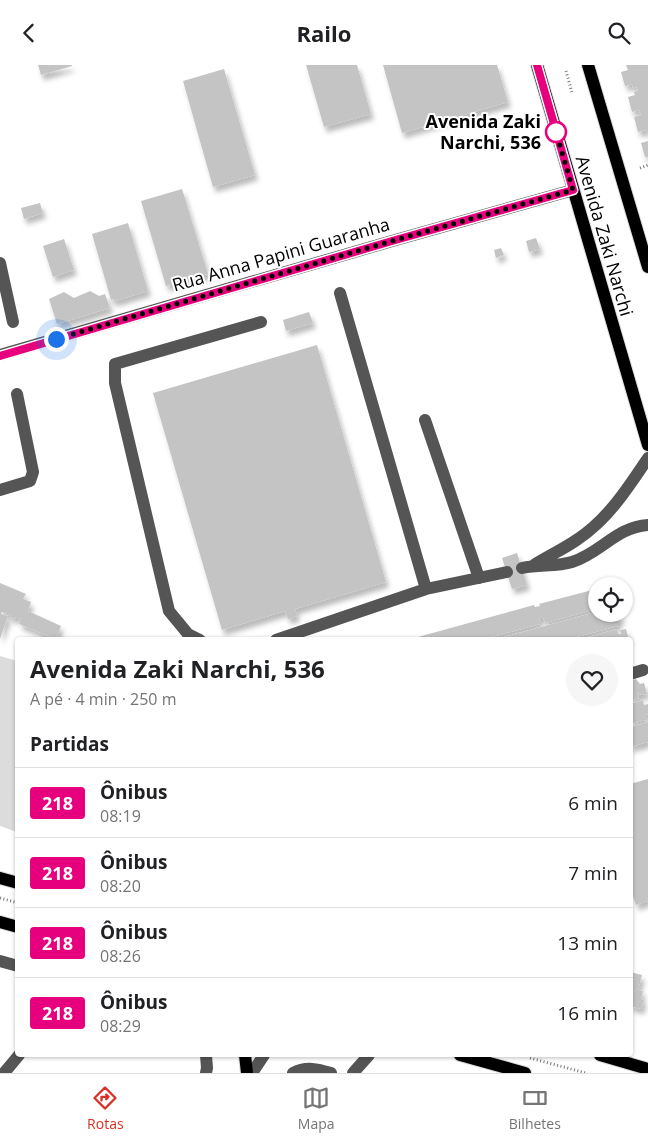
<!DOCTYPE html>
<html lang="pt">
<meta charset="utf-8">
<style>
body{margin:0;font-family:"Open Sans",sans-serif;background:#f6f6f6;color:#202124;height:100vh;display:flex;flex-direction:column;font-size:19px;white-space:nowrap}
*{box-sizing:border-box;margin:0}
p{font-size:16px;color:#757577}
.icon{flex:none;width:28px;height:28px;fill:none;stroke:currentColor;stroke-width:2;stroke-linecap:round;stroke-linejoin:round}
.map{position:relative;flex:1;overflow:hidden}
.side{position:absolute;left:15px;top:572px;width:618px;height:420px;display:flex;flex-direction:column;background:#fff;border-radius:5px;box-shadow:0 1px 4px #0004}
.side>*{flex:none}
.badge{padding:0 10px;border-radius:4px;font-size:18px;line-height:32px}
.tools{position:absolute;left:588px;top:512px;display:grid;gap:10px}
.tools a{display:grid;place-items:center;width:45px;height:45px;border-radius:50%;background:#fff;box-shadow:0 1px 4px #0004;font-size:25px}
.you{position:absolute;width:25px;height:25px;margin:-12px;border:4px solid #fff;border-radius:50%;background:#1a73e8;box-shadow:0 0 0 8px #1a73e833}
.map>.badge{position:absolute;translate:-50% -50%;box-shadow:0 0 0 2px #fff}
h2{padding:0 15px;font-size:19px;line-height:45px}
.round{display:grid;place-items:center;flex:none;width:52px;height:52px;border-radius:26px;background:#f6f6f6}
.head{display:flex;align-items:center;justify-content:space-between;height:85px;padding:0 15px}
h1{font-size:24px;font-weight:700;line-height:38px}
ul{padding:0;list-style:none}
li{display:flex;align-items:center;gap:15px;height:70px;padding:0 15px;border-top:1px solid #e0e0e0}
li div{flex:1}
li b{display:block;font-size:19px}
li em{font-style:normal}
li .badge{min-width:55px;font-weight:700;text-align:center}
header{display:flex;justify-content:space-between;align-items:center;height:65px;padding:0 15px;background:#fff;font-size:22px;font-weight:700}
.tab-bar{display:flex;justify-content:space-around;align-items:center;height:70px;border-top:1px solid #e0e0e0;background:#fff;font-size:14px;color:#757577}
.tab-bar a{display:grid;justify-items:center;gap:2px}
.tab-bar .current{color:#d93025}
.map>svg:first-child{display:block}
.garden{fill:#dcdcdc}
.building{fill:#c4c4c4;filter:url(#shadow)}
.lines{fill:none;stroke-linecap:round;stroke-linejoin:round}
.major-casing{stroke:#dbdbdb;stroke-width:14}
.path{stroke:#777;stroke-width:3;stroke-dasharray:1 2.5;stroke-linecap:butt}
.minor{stroke:#555;stroke-width:12}
.major{stroke:#000;stroke-width:12}
.line-casing{stroke:#fff;stroke-width:11}
.line{stroke:#e6007e;stroke-width:8}
.walk{stroke:#000;stroke-width:5;stroke-dasharray:0 9}
.stop-dot{fill:#fff;stroke:#e6007e;stroke-width:2.5}
.labels{text-anchor:middle;stroke-width:4;stroke-linejoin:round;paint-order:stroke}
.stop-label{font-size:18px;font-weight:bold;fill:#000;stroke:#fff;text-anchor:end}
.street-label{font-size:18px;fill:#000;stroke:#fff}
</style>
<header><svg class="icon" aria-label="back" viewBox="0 0 24 24"><path d="M15 5l-7 7 7 7"/></svg>Railo<svg class="icon" aria-label="search" viewBox="0 0 24 24"><circle cx="10" cy="10" r="6"/><path d="M15 15l6 6"/></svg></header>
<div class="map">
<svg width="648" height="1008" viewBox="0 0 648 1008">
<defs>
<filter id="shadow"><feDropShadow dx="3" dy="5.5" stdDeviation="2.5" flood-color="#0004"/></filter>
</defs>
<rect width="100%" height="100%" fill="#fff"/>
<path class="garden" d="M0,591L17,596V767L0,761Z"/>
<path class="building" d="M38,0H72V1L41,10Z
M306,0H357L371,49L324,62Z
M383,0H497L508,37L402,68Z
M626,0H648V70L646,65L638,67L634,52L641,50L639,45L632,47L628,32L635,30L634,27L638,25L637,22L633,23L632,19L625,21L621,7L628,5Z
M224,4L255,110L213,122L183,16Z
M648,76V92H645L641,78Z
M182,124L208,209L166,221L141,136Z
M40,138L43,148L24,154L21,143Z
M128,158L148,226L115,236L114,234L111,235L92,169Z
M536,173L540,184L529,187L526,176Z
M64,174L74,205L53,212L43,181Z
M501,183L504,190L496,193L494,185Z
M90,226L99,231L105,229L110,243L57,259L49,234L64,227L74,233Z
M309,247L313,258L286,266L283,255Z
M317,280L386,517L295,544L297,551L288,554L285,546L222,565L153,328Z
M517,488L527,520L512,524L502,493Z
M0,518L26,529L23,534L31,537L28,546L61,561L56,574L19,559L21,554L15,552L14,554L10,552L11,550L2,547L1,549L8,551L0,574Z
M596,524V544L545,558L543,552L539,553L540,559L480,575H407L534,540L535,542L540,541L539,539Z
M596,547V549H620L622,554L618,555V561L565,575H550V573L546,575H493Z
M617,564L618,569H621L620,565L626,564L629,575H578Z
M636,614L640,619L644,618L647,629L641,630L640,628L638,629L639,633L630,636V616Z
M643,635L644,640L648,639V649L644,650L646,655L630,659V639Z
M648,657V677L630,682V662Z
M648,714V836L636,840L630,822V719Z
M630,907L642,910L638,925L643,926L641,934L644,935L641,944L630,941Z"/>
<g class="lines">
<defs>
<path id="major" d="M537,0L648,380
M588,0L648,202
M0,813L18,818
M0,857L18,862
M245,990L247,1008
M460,990L525,1008
M600,990L648,1004"/>
</defs>
<use href="#major" class="major-casing"/>
<path class="path" d="M566,6L572,28
M640,103L648,100
M0,833L18,838
M530,993L586,1008"/>
<path class="minor" d="M0,198L13,257
M340,228L426,524
M0,290L392,176L573,125
M425,355L479,513
M0,425L30,416L33,407L17,329
M534,500C548,491 564,484 578,474C608,454 628,423 648,393
M522,503C539,499 556,502 572,497C601,488 616,462 648,460
M200,575L188,569L169,546L115,318V299L261,257
M276,575L426,524L507,507
M630,609L643,605
M0,896L18,901
M4,1008L19,990
M206,1008L207,1003L206,990
M252,1008L264,990
M293,1008C306,1001 318,1004 331,1008
M353,1008L369,990"/>
<use href="#major" class="major"/>
</g>
<g class="lines">
<defs>
<path id="line" d="M0,291L392,176L573,125L537,0"/>
</defs>
<use href="#line" class="line-casing"/>
<use href="#line" class="line"/>
<path class="walk" d="M56,274L392,176L573,125L554,60L556,67"/>
</g>
<circle class="stop-dot" cx="556" cy="67" r="10"/>
<g class="labels">
<g class="stop-label">
<text x="541" y="63">Avenida Zaki<tspan x="541" dy="21">Narchi, 536</tspan></text>
</g>
<g class="street-label">
<text transform="translate(604 171) rotate(74)" y="6">Avenida Zaki Narchi</text>
<text transform="translate(281 190) rotate(-16)" y="6">Rua Anna Papini Guaranha</text>
</g>
</g>
</svg>
<div class="tools">
<a><svg class="icon" aria-label="locate" viewBox="0 0 24 24"><circle cx="12" cy="12" r="6"/><path d="M12 2v4M12 18v4M2 12h4M18 12h4"/></svg></a>
</div>
<div class="you" style="left:56px;top:274px"></div>
<section class="side">
<div class="head"><div><h1>Avenida Zaki Narchi, 536</h1><p>A pé · 4 min · 250 m</p></div><a class="round"><svg class="icon" aria-label="heart" viewBox="0 0 24 24"><path d="M12 20l-8-8c-3-5 5-10 8-4 3-6 11-1 8 4z"/></svg></a></div>
<h2>Partidas</h2>
<ul>
<li><span class="badge" style="background:#e6007e;color:#fff">218</span><div><b>Ônibus</b><p>08:19</p></div><em>6 min</em></li>
<li><span class="badge" style="background:#e6007e;color:#fff">218</span><div><b>Ônibus</b><p>08:20</p></div><em>7 min</em></li>
<li><span class="badge" style="background:#e6007e;color:#fff">218</span><div><b>Ônibus</b><p>08:26</p></div><em>13 min</em></li>
<li><span class="badge" style="background:#e6007e;color:#fff">218</span><div><b>Ônibus</b><p>08:29</p></div><em>16 min</em></li>
</ul>
</section>
</div>
<nav class="tab-bar">
<a class="current"><svg class="icon" aria-label="directions" viewBox="0 0 24 24"><path d="M12 3l9 9-9 9-9-9zM9 14v-3h6M13 9l2 2-2 2"/></svg>Rotas</a>
<a><svg class="icon" aria-label="map" viewBox="0 0 24 24"><path d="M3 6l6-2 6 2 6-2v14l-6 2-6-2-6 2zM9 4v14M15 6v14"/></svg>Mapa</a>
<a><svg class="icon" aria-label="tickets" viewBox="0 0 24 24"><path d="M3 7h18v10H3zM15 7v10"/></svg>Bilhetes</a>
</nav>
